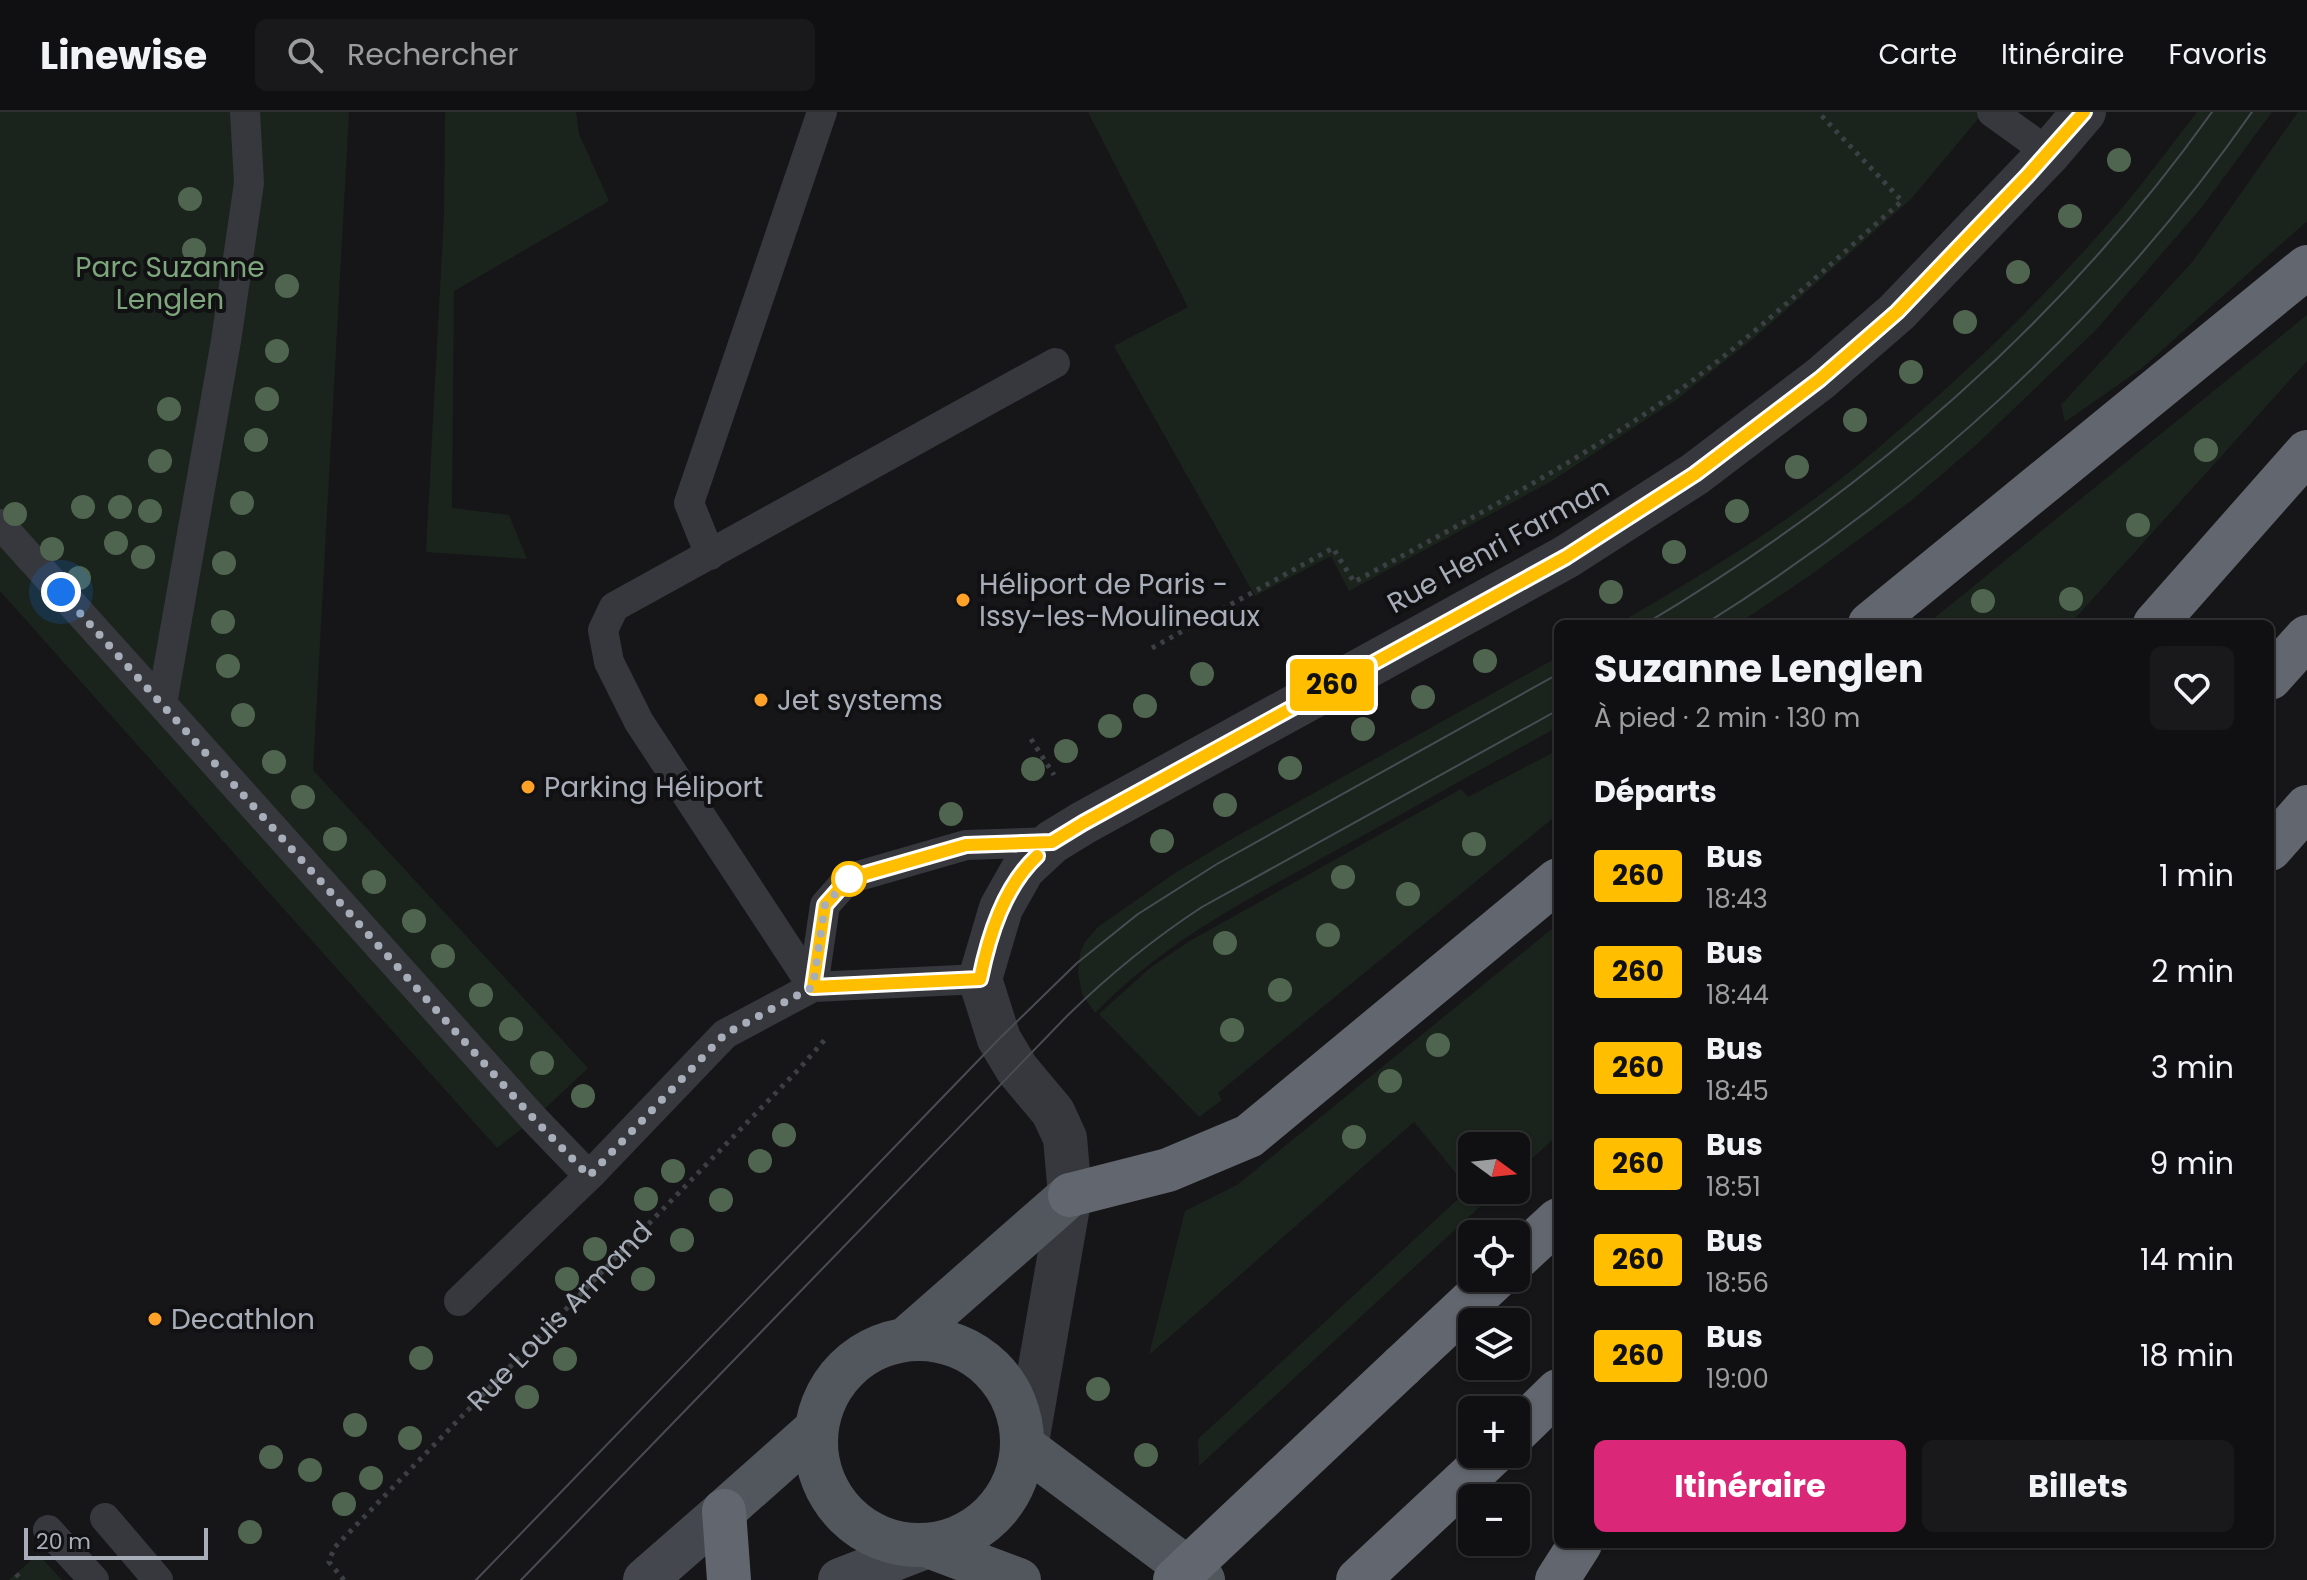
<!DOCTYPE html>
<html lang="fr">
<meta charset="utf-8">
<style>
body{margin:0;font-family:Poppins,sans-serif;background:#19191b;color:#f1f3f6;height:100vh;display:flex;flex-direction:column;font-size:30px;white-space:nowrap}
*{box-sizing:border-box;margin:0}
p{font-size:26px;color:#9c9d9f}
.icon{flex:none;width:44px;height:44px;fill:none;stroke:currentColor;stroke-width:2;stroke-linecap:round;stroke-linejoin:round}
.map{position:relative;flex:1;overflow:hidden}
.sheet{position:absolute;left:1554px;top:508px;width:720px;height:928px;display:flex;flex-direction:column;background:#101012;border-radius:12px;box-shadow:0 2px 6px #0004,0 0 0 2px #303032}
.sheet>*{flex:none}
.badge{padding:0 16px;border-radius:6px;font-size:28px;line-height:52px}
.needle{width:52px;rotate:105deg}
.fabs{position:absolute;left:1458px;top:1020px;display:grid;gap:16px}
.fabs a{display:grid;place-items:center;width:72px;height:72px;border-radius:12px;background:#101012;box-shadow:0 2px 6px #0004,0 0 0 2px #303032;font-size:40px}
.scale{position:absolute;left:24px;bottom:20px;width:184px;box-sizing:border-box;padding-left:8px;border:4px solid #a7aeb9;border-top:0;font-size:22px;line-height:28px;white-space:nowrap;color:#a7aeb9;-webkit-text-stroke:6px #111113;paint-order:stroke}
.you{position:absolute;width:40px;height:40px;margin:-20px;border:6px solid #fff;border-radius:50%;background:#1a73e8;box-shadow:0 0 0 12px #1a73e833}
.map>.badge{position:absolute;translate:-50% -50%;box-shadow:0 0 0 4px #fff}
h2{padding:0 40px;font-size:30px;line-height:72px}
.round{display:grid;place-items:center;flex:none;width:84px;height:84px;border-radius:12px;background:#19191b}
.headline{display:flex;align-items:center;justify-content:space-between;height:136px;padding:0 40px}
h1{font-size:38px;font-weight:700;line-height:60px}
.button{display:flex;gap:16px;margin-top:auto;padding:16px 40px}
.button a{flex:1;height:92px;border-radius:12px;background:#db2777;color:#fff;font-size:32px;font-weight:700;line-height:92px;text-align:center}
.button a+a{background:#19191b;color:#f1f3f6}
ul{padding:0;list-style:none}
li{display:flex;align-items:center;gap:24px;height:96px;padding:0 40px}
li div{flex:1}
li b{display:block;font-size:30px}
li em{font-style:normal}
li .badge{min-width:88px;font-weight:700;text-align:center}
header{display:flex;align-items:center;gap:48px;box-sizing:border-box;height:112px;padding:0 40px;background:#101012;border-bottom:2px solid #303032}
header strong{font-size:38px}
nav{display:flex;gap:44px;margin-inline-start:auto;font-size:28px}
.search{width:560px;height:72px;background:#19191b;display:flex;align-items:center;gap:20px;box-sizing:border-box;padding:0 28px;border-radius:12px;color:#9c9d9f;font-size:30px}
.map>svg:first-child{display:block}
.green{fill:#1b241c}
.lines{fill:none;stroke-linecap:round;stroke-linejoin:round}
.path{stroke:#3c4045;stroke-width:5;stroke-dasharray:4 6;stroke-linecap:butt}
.lane{stroke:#36383e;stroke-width:30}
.street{stroke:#36383e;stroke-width:44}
.secondary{stroke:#44484e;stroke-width:44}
.primary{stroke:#52565d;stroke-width:44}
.highway{stroke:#62676f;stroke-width:44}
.tram{stroke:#494d53;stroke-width:2}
.highway-bridge{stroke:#62676f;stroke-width:44}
.tree{fill:#4f654f}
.line-casing{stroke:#fff;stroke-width:18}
.line{stroke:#ffbe00;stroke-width:12}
.walk{stroke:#a7aeb9;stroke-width:8;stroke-dasharray:0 14.4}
.poi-dot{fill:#ffa027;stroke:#111113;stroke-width:3}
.stop-dot{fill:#fff;stroke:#ffbe00;stroke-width:4}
.labels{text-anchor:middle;stroke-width:8;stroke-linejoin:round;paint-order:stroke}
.park-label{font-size:28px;fill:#7ea67c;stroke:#111113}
.street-label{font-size:28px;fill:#a7aeb9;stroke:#111113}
.poi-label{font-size:28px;fill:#a7aeb9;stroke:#111113;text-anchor:start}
</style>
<header>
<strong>Linewise</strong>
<div class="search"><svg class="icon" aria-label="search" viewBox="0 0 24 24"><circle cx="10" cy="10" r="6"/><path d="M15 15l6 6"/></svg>Rechercher</div>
<nav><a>Carte</a><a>Itinéraire</a><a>Favoris</a></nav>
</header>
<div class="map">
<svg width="2307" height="1468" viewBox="0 0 2307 1468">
<rect width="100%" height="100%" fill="#161618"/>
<path class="green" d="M0,0H349L313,658L588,956L534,1007L497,1036L0,479Z
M445,0H576L579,22L609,89L454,179L452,396L509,403L527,447L426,440L444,103Z
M1088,0H1984L1911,87L1759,222L1676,288L1550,370L1349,479L1331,444L1255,484L1114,234L1188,195Z
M2197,0H2272L2202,95L2095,219L1976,333L1912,388L1812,462L1738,512H1618C1681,475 1744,438 1803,395C1840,369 1874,340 1907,311C1984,245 2056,173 2122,96C2148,65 2172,32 2197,0Z
M2298,0H2307V109L2142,256L2065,310L2061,293L2194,148Z
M2307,203V249L2070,512H1927Z
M1558,545V615C1479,658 1401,703 1322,746C1238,793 1164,831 1095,901L1082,882L1078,860L1080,841L1085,830L1098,815L1175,761L1235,725Z
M1558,638V702L1218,981L1222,988L1199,1005L1099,902L1150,856L1188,830L1461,677L1468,685Z
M1558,812V1023L1516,1061V1034H1472V1078H1498L1199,1354L1198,1327L1469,1077L1414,1010L1149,1243L1185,1099L1237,1073Z
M38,1442L62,1468H9Z"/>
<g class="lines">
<g class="path">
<path d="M1152,536L1333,436L1354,470C1459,413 1565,357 1664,289C1749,230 1824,157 1902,89L1818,0"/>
<path d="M1031,627L1054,663"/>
<path d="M16,1462L22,1468"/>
<path id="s1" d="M344,1468L329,1450L334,1436L799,957L828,924"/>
</g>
<path class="lane" d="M245,0L249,71L226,229L162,592L534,1007L589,1064
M1992,0L2049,41
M0,412L162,592
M710,443L689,391L822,0
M813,875L639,610L609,550L603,518L614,495L1055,251
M813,875L825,793L848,767L966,733L1052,730
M459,1189L589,1064L725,922L813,875L980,867
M105,1406L158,1468
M48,1418L94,1468"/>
<path class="street" d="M1026,1336L1070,1083L1065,1026L1053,1000L1017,957L999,927L980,867L1001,796L1023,757L1052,730L1083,711L1566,445L1695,362L1820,267L1897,200L2049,41L2084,0"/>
<path class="secondary" d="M645,1468L724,1399
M840,1468L928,1434"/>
<path class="primary" d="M907,1226L1070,1083
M816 1330a103 103 0 1 1 206 0a103 103 0 1 1-206 0Z
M1026,1336L1203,1468
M724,1399L815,1318
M928,1434L1019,1468"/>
<path class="highway" d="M1870,512L2307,155
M2155,512L2307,340
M2270,566L2307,525
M2270,737L2307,695
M1070,1083L1168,1058L1249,1024L1558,768
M1516,1147L1558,1108
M1402,1254L1496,1166
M1516,1320L1558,1279
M724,1399L729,1468
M1358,1468L1493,1342
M1557,1468L1580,1432"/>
<path class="tram" d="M1645,512C1865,381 2063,209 2212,0
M1705,512C1917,379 2108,206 2252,0
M476,1468L999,927L1077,851L1138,802L1217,752L1558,562
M521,1468L1067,904C1109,863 1153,827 1202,795L1558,598"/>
<path class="highway-bridge" d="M1175,1468L1402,1254"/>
</g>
<g class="tree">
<circle cx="2119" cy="48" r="12"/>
<circle cx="190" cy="87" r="12"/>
<circle cx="2070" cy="104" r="12"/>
<circle cx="194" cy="138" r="12"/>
<circle cx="2018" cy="160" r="12"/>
<circle cx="287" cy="174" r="12"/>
<circle cx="1965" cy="210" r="12"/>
<circle cx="277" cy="239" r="12"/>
<circle cx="1911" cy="260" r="12"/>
<circle cx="267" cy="287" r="12"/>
<circle cx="169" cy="297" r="12"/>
<circle cx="1855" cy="308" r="12"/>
<circle cx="256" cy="328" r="12"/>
<circle cx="2206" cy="338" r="12"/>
<circle cx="160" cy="349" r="12"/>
<circle cx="1797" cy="355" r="12"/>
<circle cx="242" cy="391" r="12"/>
<circle cx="83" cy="395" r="12"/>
<circle cx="120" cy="395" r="12"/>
<circle cx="150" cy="399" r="12"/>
<circle cx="1737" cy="399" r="12"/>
<circle cx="15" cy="402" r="12"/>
<circle cx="2138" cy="413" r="12"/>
<circle cx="116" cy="431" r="12"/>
<circle cx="52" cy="437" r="12"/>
<circle cx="1674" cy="440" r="12"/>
<circle cx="143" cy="445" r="12"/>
<circle cx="224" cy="451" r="12"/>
<circle cx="79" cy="466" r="12"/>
<circle cx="1611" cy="480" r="12"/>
<circle cx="2071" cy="487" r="12"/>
<circle cx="1983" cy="489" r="12"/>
<circle cx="223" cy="510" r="12"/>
<circle cx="1485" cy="549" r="12"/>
<circle cx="228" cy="554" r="12"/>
<circle cx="1202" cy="562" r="12"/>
<circle cx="1423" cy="585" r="12"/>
<circle cx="1145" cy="594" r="12"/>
<circle cx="243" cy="603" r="12"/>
<circle cx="1110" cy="614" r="12"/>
<circle cx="1363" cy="617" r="12"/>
<circle cx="1066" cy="639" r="12"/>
<circle cx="274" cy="650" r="12"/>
<circle cx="1290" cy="656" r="12"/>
<circle cx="1033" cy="657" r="12"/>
<circle cx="303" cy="685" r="12"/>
<circle cx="1225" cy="693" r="12"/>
<circle cx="951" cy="702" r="12"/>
<circle cx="335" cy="727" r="12"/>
<circle cx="1162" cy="729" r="12"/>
<circle cx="1474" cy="732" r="12"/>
<circle cx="1343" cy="765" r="12"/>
<circle cx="374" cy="770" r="12"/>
<circle cx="1408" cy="782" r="12"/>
<circle cx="414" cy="809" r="12"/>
<circle cx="1328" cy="823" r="12"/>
<circle cx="1225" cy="831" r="12"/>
<circle cx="443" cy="844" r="12"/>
<circle cx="1280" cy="878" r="12"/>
<circle cx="481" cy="883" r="12"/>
<circle cx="511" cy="917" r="12"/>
<circle cx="1232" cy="918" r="12"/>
<circle cx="1438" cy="933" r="12"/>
<circle cx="542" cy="951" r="12"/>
<circle cx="1390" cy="969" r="12"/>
<circle cx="583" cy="984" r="12"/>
<circle cx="784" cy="1023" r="12"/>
<circle cx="1354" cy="1025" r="12"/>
<circle cx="760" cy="1049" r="12"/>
<circle cx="673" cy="1059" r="12"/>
<circle cx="646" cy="1087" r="12"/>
<circle cx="721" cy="1088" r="12"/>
<circle cx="682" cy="1128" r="12"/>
<circle cx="595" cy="1137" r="12"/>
<circle cx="567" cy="1167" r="12"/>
<circle cx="643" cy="1167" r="12"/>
<circle cx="421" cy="1246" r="12"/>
<circle cx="565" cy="1247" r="12"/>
<circle cx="1098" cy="1277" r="12"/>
<circle cx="527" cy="1285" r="12"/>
<circle cx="355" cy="1313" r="12"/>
<circle cx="410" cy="1326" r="12"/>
<circle cx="1146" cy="1343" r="12"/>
<circle cx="271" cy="1345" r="12"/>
<circle cx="310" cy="1358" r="12"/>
<circle cx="371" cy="1366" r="12"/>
<circle cx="344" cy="1392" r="12"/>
<circle cx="250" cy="1420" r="12"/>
</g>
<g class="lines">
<defs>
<path id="line" d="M1037,744C1004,775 989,823 980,867L813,875L825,793L848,767L966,733L1052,730L1083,711L1566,445L1695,362L1820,267L1897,200L2027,64L2084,0"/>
</defs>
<use href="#line" class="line-casing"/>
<use href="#line" class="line"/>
<path class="walk" d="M61,480L534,1007L589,1064L725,922L813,875L825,793L849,767"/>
</g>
<g class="poi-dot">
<circle cx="963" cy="488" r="8"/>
<circle cx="761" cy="588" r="8"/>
<circle cx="528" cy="675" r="8"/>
<circle cx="155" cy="1207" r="8"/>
</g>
<circle class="stop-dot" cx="849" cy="767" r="16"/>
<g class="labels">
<g class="park-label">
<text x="170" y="165">Parc Suzanne<tspan x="170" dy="32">Lenglen</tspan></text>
</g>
<g class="street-label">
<text transform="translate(1498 433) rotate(-29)" y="10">Rue Henri Farman</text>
<text dy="10" stroke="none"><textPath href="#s1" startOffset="362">Rue Louis Armand</textPath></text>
</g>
<g class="poi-label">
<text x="979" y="482">Héliport de Paris -<tspan x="979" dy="32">Issy-les-Moulineaux</tspan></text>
<text x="777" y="598">Jet systems</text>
<text x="544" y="685">Parking Héliport</text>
<text x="171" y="1217">Decathlon</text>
</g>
</g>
</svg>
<div class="fabs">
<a><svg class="needle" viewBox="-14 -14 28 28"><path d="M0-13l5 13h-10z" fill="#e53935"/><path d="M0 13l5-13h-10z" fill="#9c9d9f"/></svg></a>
<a><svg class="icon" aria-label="locate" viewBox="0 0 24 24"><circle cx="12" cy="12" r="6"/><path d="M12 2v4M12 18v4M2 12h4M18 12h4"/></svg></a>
<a><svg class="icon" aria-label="layers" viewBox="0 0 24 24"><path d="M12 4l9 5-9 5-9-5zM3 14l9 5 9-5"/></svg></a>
<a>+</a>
<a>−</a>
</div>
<div class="scale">20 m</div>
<div class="you" style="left:61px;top:480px"></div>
<b class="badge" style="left:1332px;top:573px;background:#ffbe00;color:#111">260</b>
<section class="sheet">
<div class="headline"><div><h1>Suzanne Lenglen</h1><p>À pied · 2 min · 130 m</p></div><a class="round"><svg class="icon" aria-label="heart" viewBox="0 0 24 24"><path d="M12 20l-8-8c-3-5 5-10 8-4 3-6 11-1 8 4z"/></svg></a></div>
<h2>Départs</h2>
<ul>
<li><span class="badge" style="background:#ffbe00;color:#111">260</span><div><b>Bus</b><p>18:43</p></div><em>1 min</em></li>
<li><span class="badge" style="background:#ffbe00;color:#111">260</span><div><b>Bus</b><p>18:44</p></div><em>2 min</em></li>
<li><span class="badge" style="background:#ffbe00;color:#111">260</span><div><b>Bus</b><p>18:45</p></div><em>3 min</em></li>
<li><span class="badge" style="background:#ffbe00;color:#111">260</span><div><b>Bus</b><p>18:51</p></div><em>9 min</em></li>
<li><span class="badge" style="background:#ffbe00;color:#111">260</span><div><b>Bus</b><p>18:56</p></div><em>14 min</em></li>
<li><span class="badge" style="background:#ffbe00;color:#111">260</span><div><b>Bus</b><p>19:00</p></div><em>18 min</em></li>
</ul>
<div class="button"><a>Itinéraire</a><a>Billets</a></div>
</section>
</div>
